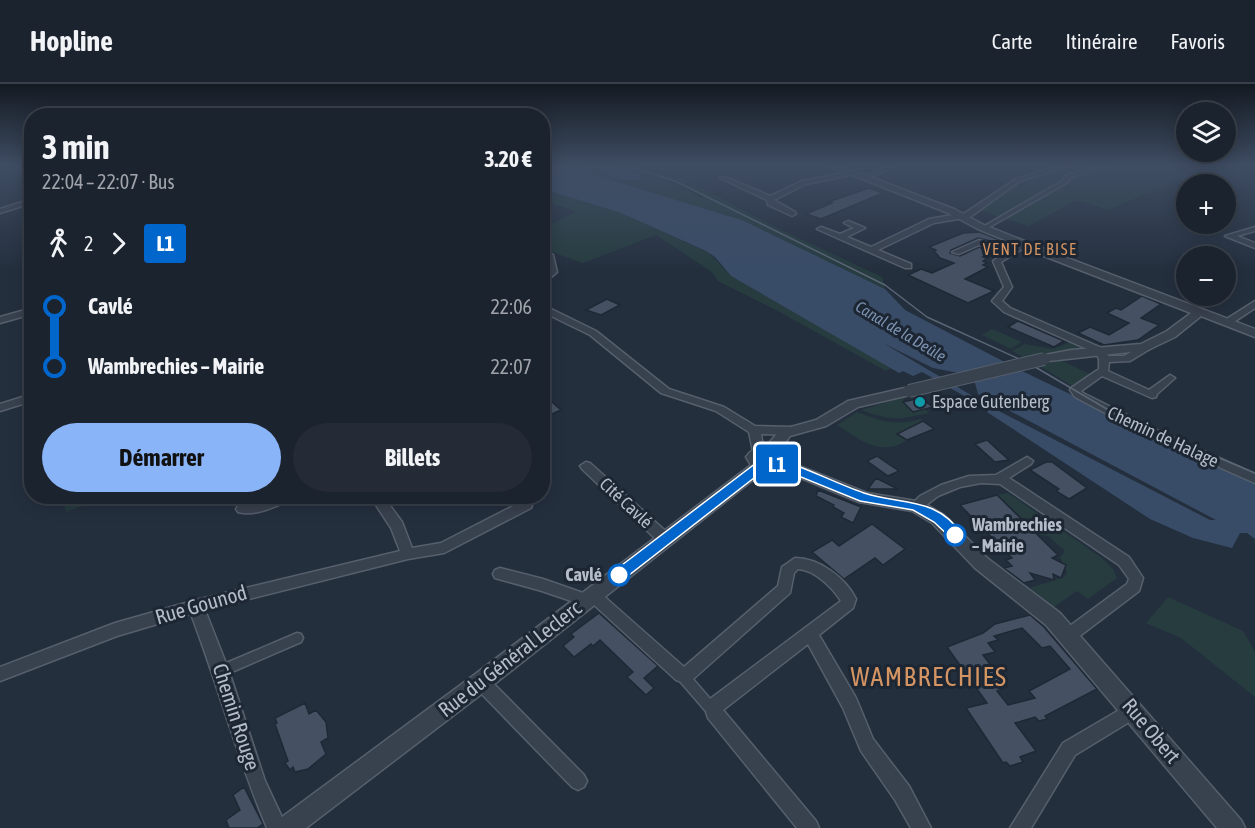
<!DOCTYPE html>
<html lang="fr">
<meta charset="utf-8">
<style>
body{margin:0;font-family:"Asap Condensed",sans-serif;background:#242b36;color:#f1f3f6;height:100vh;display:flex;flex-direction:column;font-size:22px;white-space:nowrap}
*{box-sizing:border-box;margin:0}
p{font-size:20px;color:#a0a4aa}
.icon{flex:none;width:33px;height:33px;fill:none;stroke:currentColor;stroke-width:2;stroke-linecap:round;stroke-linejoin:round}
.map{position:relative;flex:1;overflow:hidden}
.sheet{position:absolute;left:24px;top:24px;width:526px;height:396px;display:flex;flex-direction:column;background:#1b232e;border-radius:24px;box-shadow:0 3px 15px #0003,0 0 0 2px #39404a}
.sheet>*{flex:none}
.badge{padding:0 12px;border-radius:4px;font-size:21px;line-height:39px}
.controls{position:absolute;left:1176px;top:18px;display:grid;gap:12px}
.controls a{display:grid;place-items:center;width:60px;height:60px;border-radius:50%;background:#1b232e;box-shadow:0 3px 15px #0003,0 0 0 2px #39404a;font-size:30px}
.map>.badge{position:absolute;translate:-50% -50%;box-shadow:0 0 0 3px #fff}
.legs{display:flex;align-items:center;gap:9px;height:66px;padding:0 18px;font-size:20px}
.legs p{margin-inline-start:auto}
.head{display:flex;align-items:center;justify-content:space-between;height:102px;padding:0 18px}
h1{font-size:33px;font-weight:700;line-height:45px}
.primary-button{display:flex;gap:12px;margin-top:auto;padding:12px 18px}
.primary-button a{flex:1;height:69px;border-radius:36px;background:#8ab4f8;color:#111;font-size:24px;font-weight:700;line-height:69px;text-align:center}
.primary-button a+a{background:#242b36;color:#f1f3f6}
ul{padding:0 18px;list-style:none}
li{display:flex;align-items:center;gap:21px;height:60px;font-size:22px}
li i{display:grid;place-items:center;width:9px;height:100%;margin:0 8px;background:currentColor}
li i::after{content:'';width:15px;height:15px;margin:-8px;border:4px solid;border-radius:50%;background:#1b232e}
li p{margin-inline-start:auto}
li:first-child i{background:linear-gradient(#0000 50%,currentColor 0)}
li:last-child i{background:linear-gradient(currentColor 50%,#0000 0)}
header{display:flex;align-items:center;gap:36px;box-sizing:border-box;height:84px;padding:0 30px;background:#1b232e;border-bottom:2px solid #39404a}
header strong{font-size:28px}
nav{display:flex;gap:33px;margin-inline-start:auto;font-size:21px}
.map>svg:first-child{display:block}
.green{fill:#263c3f}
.water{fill:#394c67;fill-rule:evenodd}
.building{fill:#455162;stroke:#1f2835;stroke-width:1.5;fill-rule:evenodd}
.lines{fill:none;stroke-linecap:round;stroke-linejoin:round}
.pedestrian-casing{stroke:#565f6c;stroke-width:3}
.minor-casing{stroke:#565f6c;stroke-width:3}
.tertiary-casing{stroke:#565f6c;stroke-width:3}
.pedestrian{fill:#38414e;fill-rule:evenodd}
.minor{fill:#38414e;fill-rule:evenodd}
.tertiary{fill:#38414e;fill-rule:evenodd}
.tram{stroke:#5a6575;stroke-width:1.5}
.tertiary-bridge-casing{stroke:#565f6c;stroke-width:14;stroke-linecap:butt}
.tertiary-bridge{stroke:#38414e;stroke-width:12}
.line-1{fill:#06c;stroke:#fff;stroke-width:1.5}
.culture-dot{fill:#0f9aa8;stroke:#1d2633;stroke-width:2}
.stop-1-dot{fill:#fff;stroke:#06c;stroke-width:3}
.labels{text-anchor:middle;stroke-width:6;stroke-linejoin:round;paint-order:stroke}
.far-neighbourhood-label{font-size:16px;letter-spacing:1.5px;fill:#d59563;stroke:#1d2633}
.far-water-label{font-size:16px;font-style:italic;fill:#7c92b1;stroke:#1d2633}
.poi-label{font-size:18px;fill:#b4bcc9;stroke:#1d2633;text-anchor:start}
.street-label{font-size:18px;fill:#b4bcc9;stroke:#1d2633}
.stop-label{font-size:18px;font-weight:bold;fill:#b4bcc9;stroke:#1d2633;text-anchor:start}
.near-street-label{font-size:21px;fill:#b4bcc9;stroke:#1d2633}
.near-quarter-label{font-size:26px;letter-spacing:1.5px;fill:#d59563;stroke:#1d2633}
</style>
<header>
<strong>Hopline</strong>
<nav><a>Carte</a><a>Itinéraire</a><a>Favoris</a></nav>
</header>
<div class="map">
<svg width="1255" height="744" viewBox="0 0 1255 744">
<rect width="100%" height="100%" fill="#242f3e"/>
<path class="green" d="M553,82H620L667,96L701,114L704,112L672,94L631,82L686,96L777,144L882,193L885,205L742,136L611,96Z
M1070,82H1162L1190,91L1108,126L1077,116L1029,142L979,126L1023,96Z
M543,105L621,129L709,169L731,192L891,284L886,287L776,226L718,197L712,188L656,151L583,179L543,165V144L576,128L543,116Z
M992,245L1022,258L1011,265L982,251Z
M1070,258L1080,263L1025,274L1012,267L1025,260L1053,265Z
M1060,276L1090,290L1079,302H1072L1040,282Z
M904,313L903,318L911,326L923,323L929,329C897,336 892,337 861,326Z
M857,328C879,336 896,343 920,335L923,337L898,350L907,356C880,374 860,355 837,341Z
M1008,409L1102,474L1113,485L1117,494L1088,515L1077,507L1054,523L1030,504L1064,493L1067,489L1060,473L1065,467L1048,452L1040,451L998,411Z
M63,413V412L107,413L66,428Z
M1168,513L1243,547L1255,568V613L1181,554L1146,539Z"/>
<path class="water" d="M543,82L567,84L611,96L742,136L885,205L905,226L1022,287L1255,399V455L1247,449H1240L1232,464L1193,454L1150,435L987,328L989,326L922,288L913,292L903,287L899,289L731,192L715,173L706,167L621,129L543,105ZM883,259L933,284L959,289L975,299L978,310L1216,436H1210L993,324Z
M583,82C599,82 632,80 642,95C629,98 611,96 602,85L604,82L596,85Z"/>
<path class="building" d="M869,104L883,109L821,135L806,130L832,119L828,118Z
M980,148L1000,156L996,158L1000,159L978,154L951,166L950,169L960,172L979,163L992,168L983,173L987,174L983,177L987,179L983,181L988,183L965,195L994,207L968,219L908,191L921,185L932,189L954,179L940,174L934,167L936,166L929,163L963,149Z
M1142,212L1161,220L1141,234L1159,241L1138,256L1104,261L1078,249L1090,243L1109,251L1129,239L1107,229L1116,224L1121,226Z
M607,215L620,221L601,231L586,226Z
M1018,237L1064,257L1054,263L1008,243Z
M543,311L552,318L561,326L543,334Z
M920,314L933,323L913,328L903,318Z
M923,337L934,345L907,356L897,350Z
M987,356L1000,368L1009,376L995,378L975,360Z
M877,372L884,377L899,387L888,392L867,377Z
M1046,378H1052L1087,404L1069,415L1056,407L1059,405L1030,386Z
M876,394L898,405H868Z
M818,406L861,423L853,439L841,433L844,429L833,423L834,421L816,412Z
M997,411L1058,471L1052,474L1066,481L1061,494L1053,490L1054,496L1030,489L1035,496L1024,499L1004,484L1012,482L1006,476L1012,474L960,421Z
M872,440L905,465L883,481L875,474L844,495L812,468L832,456L839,462Z
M599,529L658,582L644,594L654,604L646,611L627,593L633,588L600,556L593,562L591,560L574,573L563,562L574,553L571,550Z
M1030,531L1044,543L1097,605L1045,632L1047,635L1039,637L1035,633L1015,639L1036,667L1020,673L1023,678L1010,682L1006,678L1003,679L966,624L987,619L947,563L983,549L995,540ZM1022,544L1042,564L1050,562L1070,585L1029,607L1035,614L1008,621L997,607L1007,603L983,571L995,568L988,559L998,556L994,552Z
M305,619L309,630L316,626L326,638L328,654L321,658L326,670L308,685L295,688L293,683L290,686L285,679L288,677L275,640L277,639L275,634Z
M244,703L263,740L257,744H229L226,736L240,726L233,711Z"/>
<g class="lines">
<defs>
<path id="pedestrian" d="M1098,82H1105L1069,94L1068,98L986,145L981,144L1064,96L1065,92Z
M297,549L301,550L303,554L301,558L225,591L221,592L217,591L215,587L217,583Z
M682,586L686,587L718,624L720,628L718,632L714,634L710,632L678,595L676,591L678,587Z"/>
<path id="minor" d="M888,82H896L867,95L862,94Z
M1057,82H1066L1020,97L970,133L934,139L878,166L911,180V184H905L817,145L821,143L840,150L854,144L844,139L848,137L865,144L847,153L871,163L929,135L965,129L1016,95Z
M853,87L856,89L855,90L806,100L774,116L795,128L796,130L792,132L768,121L767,116L720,94L725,93L770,112L802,97Z
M32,115V119L0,129V125Z
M1255,143V147L1237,152L1255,159V164L1225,152Z
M979,156L1009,166L1023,158L1030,160L1001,178L1012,203L1002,217L1010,224L1104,265L1108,272H1124L1147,259H1153V263L1130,277L1109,278L1108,287L1149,306L1170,291L1175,294L1157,310L1156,313L1152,314L1102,292L1081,307L1083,309L1161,348L1255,390V399L1153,354L1075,313L1070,306L1071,304L1099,285V275L1096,269L1004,228L992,217L1004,203L993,177L1004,170L979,161L959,170L952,168Z
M543,165L553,171L557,188L543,200V192L549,187Z
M1255,217V224L1231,240H1225V236Z
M543,221L596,247L669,305L724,323L755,342L791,343L797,347L791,351L761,350L764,369L762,372H754L749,348L716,327L661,309L590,251L543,228Z
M32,224V230L0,239V233Z
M32,310V317L0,327V320Z
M1027,373L1033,377L1031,380L1009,394L1129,473L1143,494L1139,507L1073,557L1068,559L1063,557L1060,552L1063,547L1127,500L1129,495L1119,481L1000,400L981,399L960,403L938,412L921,425H911L910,422L920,412L941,401L969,392L996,391Z
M586,378L590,379L671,452L673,456L671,460L666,461L661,460L582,385L580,382Z
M273,412H293L292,415C276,422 256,433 238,428L236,425L238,422L258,418Z
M370,412H383L402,438L412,464L441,459L521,418H531L532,421L531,424L444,469L408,475L205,526L229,587L265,697L287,744H267C237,674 218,601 191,530L117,552L0,597V583L115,539L196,516L400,467L391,444Z
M795,474C819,474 846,494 856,515L853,524L819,551L856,614L873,655L909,702L931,744H911L895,716L861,667L843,624L808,560L723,626L816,737L819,744H797L708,634L706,628L710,615L841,517C833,504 815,486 798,485L794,489L790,509L692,596L682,598L676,596L592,519L586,522L542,507L495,494L493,490L495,486L500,484L543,495L586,510L588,507L593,505L598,507L684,583L778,502L782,483Z
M481,591L487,593L584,691L587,697L584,703L578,706L572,703L475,603L473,598L475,593Z
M1133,618L1139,620L1141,626L1139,632L1075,671L1031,744H1010L1063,659Z"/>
<path id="tertiary" d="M830,82H841L954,125L984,141L1057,170L1255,245V253L1201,232L1175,253L1148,266L1040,278V272L1071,266L1141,260L1167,247L1191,229L1049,174L978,145L948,129Z
M909,303L916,307L914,310L858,323L826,342L790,352L779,367L784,376L867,409L922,418L944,431L987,474L1060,529L1241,736L1245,744H1217L1046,541L975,484L932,439L912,427L859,418L779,385L770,389L763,388L488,605L306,744H274L278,736L474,591L751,381L746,373C751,366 757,362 765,364L780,346L816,336L848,317ZM762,374L769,375L770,377L764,378Z"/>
</defs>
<use href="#pedestrian" class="pedestrian-casing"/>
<use href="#minor" class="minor-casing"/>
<use href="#tertiary" class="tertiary-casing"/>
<use href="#pedestrian" class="pedestrian"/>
<use href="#minor" class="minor"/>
<use href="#tertiary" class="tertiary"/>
<path class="tram" d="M627,82L675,97L885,201L927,233L1030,280L1117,331L1255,389"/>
<defs>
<path id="tertiary-bridge" d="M909,307L1044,275"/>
</defs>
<use href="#tertiary-bridge" class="tertiary-bridge-casing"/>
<use href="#tertiary-bridge" class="tertiary-bridge"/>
</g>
<linearGradient id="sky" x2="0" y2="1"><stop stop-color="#141a22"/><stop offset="0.44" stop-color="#3f4d63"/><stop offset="1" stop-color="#3f4d63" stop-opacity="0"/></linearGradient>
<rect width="1255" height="186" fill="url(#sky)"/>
<path class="line-1" d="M778,375C807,384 835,399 864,409C899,421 938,412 962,451L960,454H951L934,438L913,426L860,417L779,384L772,388L763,387L624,495H614V487L756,379H770Z"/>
<circle class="culture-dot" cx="920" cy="318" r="6"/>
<g class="stop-1-dot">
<circle cx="955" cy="451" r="10"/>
<circle cx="619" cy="491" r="10"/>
</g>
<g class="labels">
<g class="far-neighbourhood-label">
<text x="1030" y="171">VENT DE BISE</text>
</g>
<g class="far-water-label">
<text transform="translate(901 247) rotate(31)" y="6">Canal de la Deûle</text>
</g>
<g class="poi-label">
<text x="932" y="324">Espace Gutenberg</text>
</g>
<g class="street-label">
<text transform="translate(1163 353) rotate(25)" y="6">Chemin de Halage</text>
<text transform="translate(626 419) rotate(43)" y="6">Cité Cavlé</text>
</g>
<g class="stop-label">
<text x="972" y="447">Wambrechies<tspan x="972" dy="21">– Mairie</tspan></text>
<text x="602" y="497" text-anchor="end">Cavlé</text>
</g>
<g class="near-street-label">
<text transform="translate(201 521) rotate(-16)" y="7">Rue Gounod</text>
<text transform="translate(510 575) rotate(-38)" y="7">Rue du Général Leclerc</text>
<text transform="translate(236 633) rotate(72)" y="7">Chemin Rouge</text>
<text transform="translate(1151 647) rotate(50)" y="7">Rue Obert</text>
</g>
<g class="near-quarter-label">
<text x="929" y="602">WAMBRECHIES</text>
</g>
</g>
</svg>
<div class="controls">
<a><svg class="icon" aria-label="layers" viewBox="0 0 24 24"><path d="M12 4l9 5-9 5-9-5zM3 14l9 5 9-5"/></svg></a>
<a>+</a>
<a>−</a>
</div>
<b class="badge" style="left:777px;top:380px;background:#06c;color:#fff">L1</b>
<section class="sheet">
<div class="head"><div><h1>3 min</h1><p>22:04 – 22:07 · Bus</p></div><b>3.20 €</b></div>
<div class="legs"><svg class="icon" aria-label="walk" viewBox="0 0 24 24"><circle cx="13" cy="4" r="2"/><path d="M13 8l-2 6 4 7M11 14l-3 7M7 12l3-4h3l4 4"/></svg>2<svg class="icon" aria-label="forward" viewBox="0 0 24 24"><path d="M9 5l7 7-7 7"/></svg><b class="badge" style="background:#06c;color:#fff">L1</b></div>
<ul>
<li><i style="color:#06c"></i><b>Cavlé</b><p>22:06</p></li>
<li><i style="color:#06c"></i><b>Wambrechies – Mairie</b><p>22:07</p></li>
</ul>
<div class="primary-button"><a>Démarrer</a><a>Billets</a></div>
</section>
</div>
